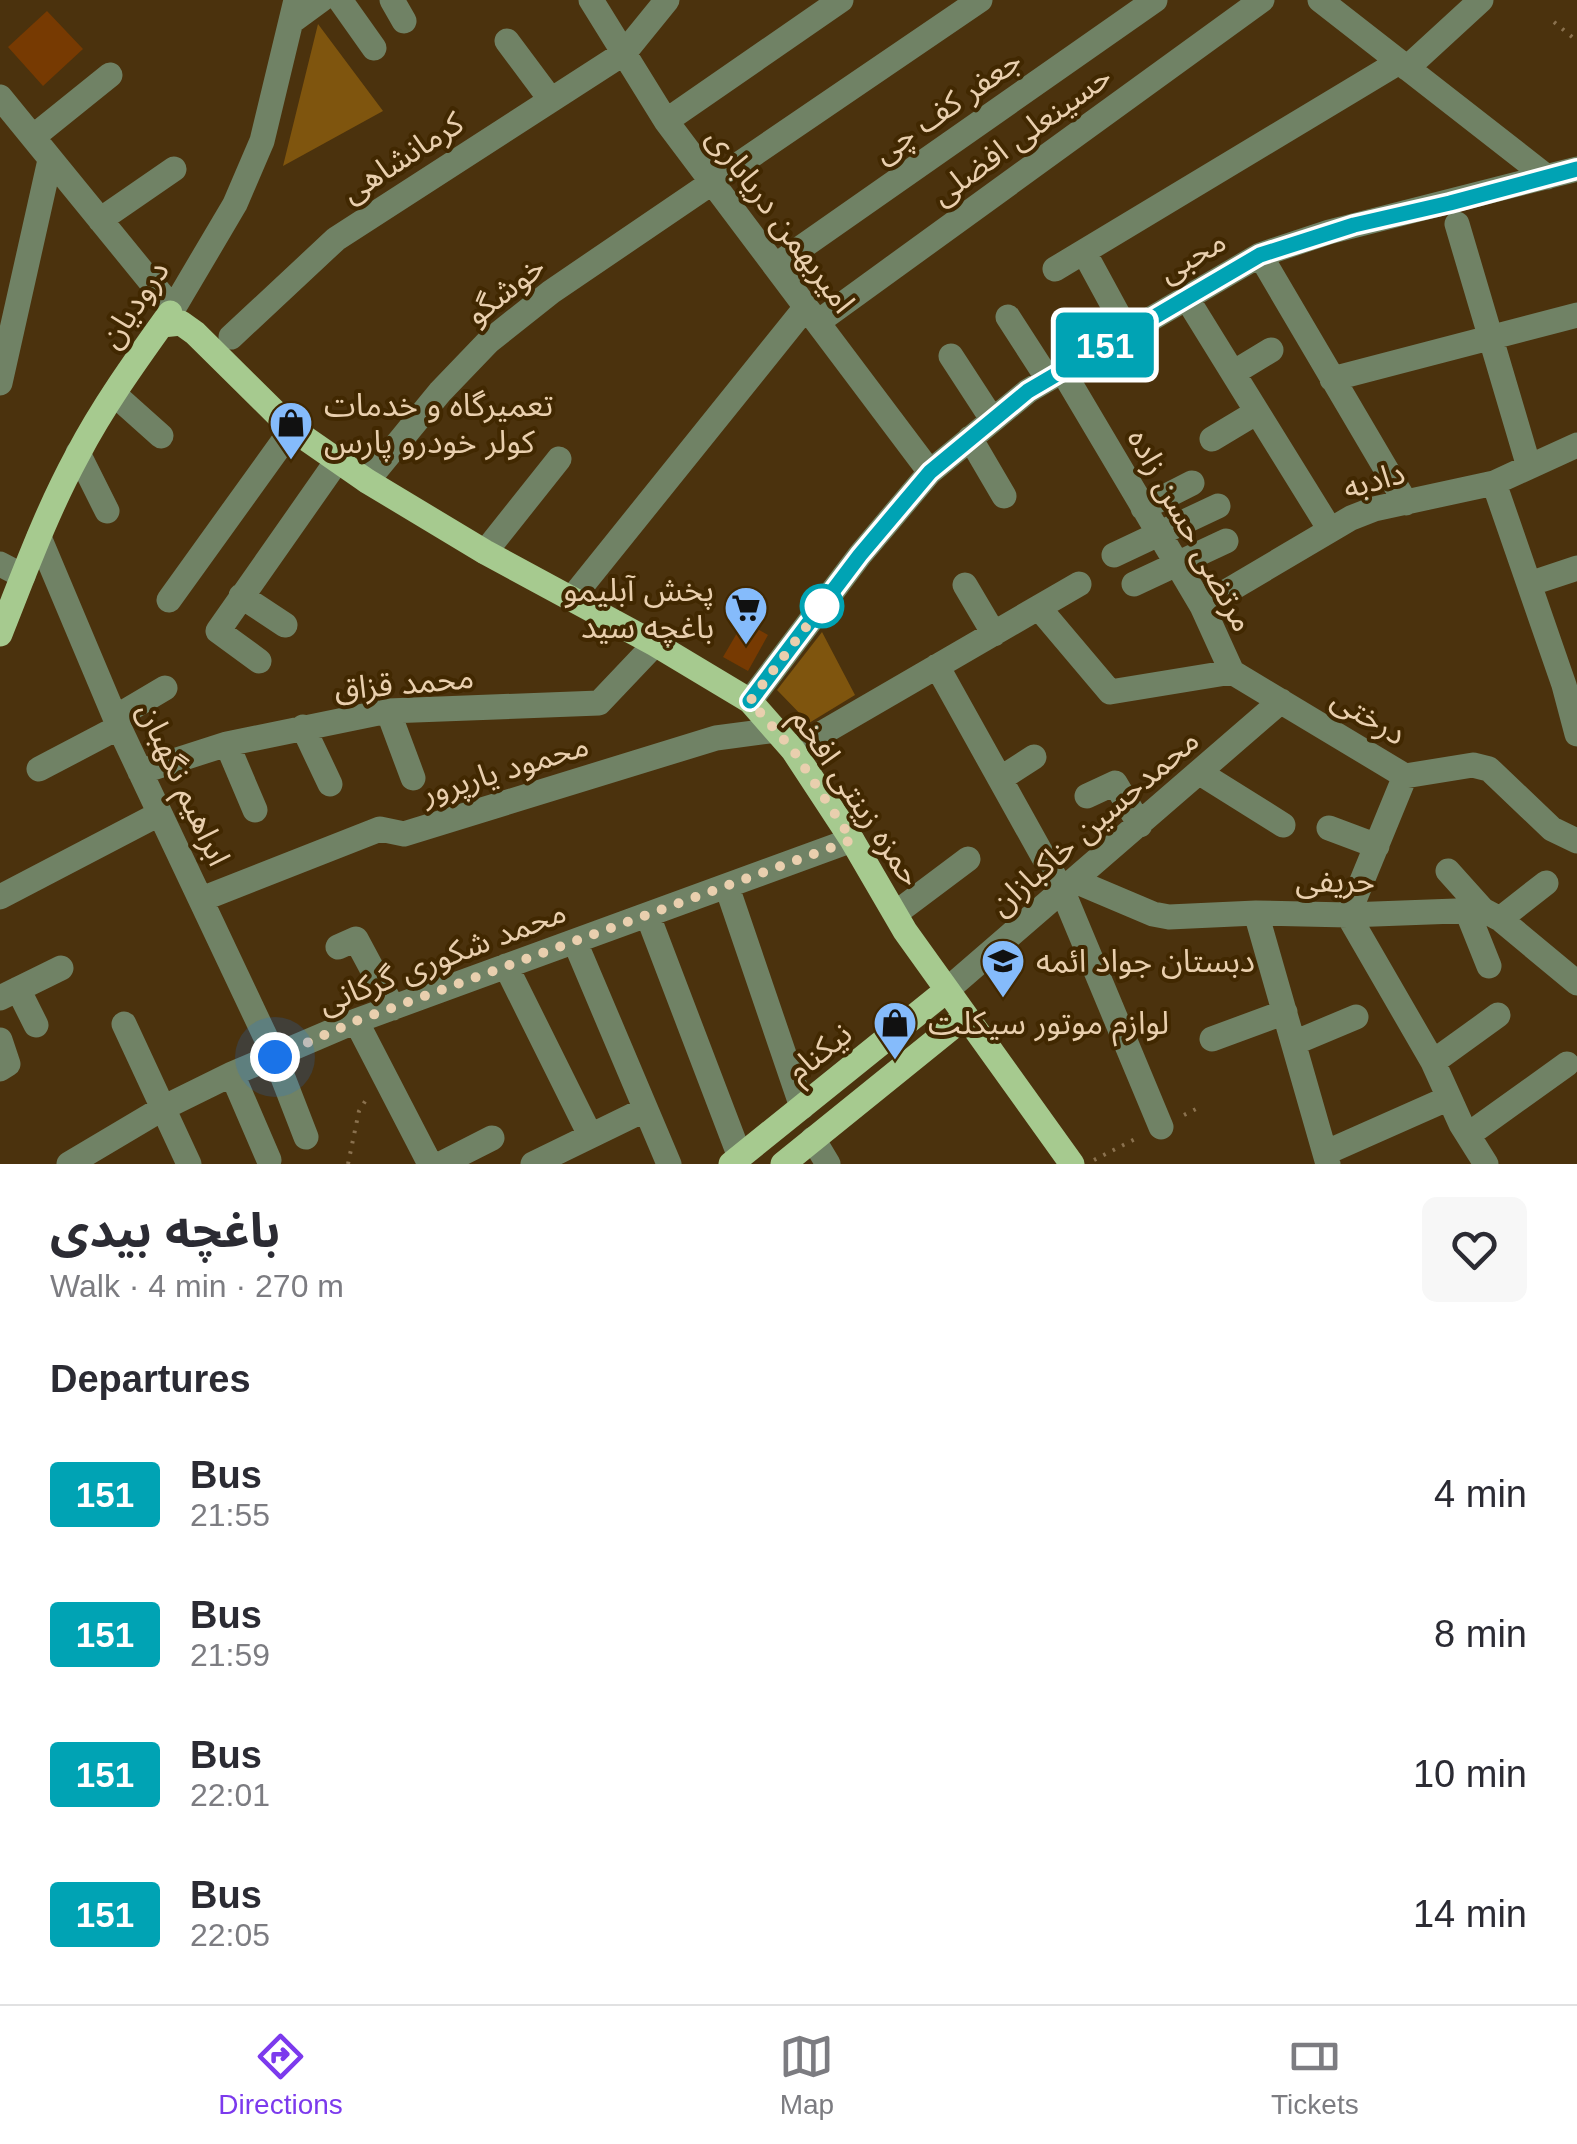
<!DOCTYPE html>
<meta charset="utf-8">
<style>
body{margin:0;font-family:Helvetica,"Noto Sans Arabic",sans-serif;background:#f7f7f7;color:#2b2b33;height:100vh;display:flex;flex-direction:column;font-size:38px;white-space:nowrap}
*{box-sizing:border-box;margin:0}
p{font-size:32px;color:#7c7c81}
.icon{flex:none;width:55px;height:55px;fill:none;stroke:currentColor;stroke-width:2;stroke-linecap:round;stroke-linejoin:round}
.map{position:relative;height:1164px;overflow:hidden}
.panel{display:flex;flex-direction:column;background:#fff;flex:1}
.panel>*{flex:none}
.badge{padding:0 20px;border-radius:8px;font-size:35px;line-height:65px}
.you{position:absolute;width:50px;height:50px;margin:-25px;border:8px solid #fff;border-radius:50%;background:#1a73e8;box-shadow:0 0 0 15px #1a73e833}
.map>.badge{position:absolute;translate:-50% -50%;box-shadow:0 0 0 5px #fff}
h2{padding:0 50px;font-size:38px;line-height:90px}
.round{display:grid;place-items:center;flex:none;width:105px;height:105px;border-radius:15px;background:#f7f7f7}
.overview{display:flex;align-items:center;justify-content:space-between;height:170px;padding:0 50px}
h1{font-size:48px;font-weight:700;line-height:75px}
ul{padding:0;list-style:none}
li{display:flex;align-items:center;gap:30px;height:140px;padding:0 50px}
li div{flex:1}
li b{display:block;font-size:38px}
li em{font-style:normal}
li .badge{min-width:110px;font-weight:700;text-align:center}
.tabs{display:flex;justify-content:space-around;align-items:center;height:140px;border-top:2px solid #e1e1e2;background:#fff;font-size:28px;color:#7c7c81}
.tabs a{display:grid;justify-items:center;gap:5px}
.tabs .current{color:#7c3aed}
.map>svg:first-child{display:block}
.forest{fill:#7f550e}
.building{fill:#773a02}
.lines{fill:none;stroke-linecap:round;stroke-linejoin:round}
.path{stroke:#8a714e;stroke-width:4;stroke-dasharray:2.5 8;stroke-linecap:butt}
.minor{stroke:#708265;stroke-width:25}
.major{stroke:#a6ca8f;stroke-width:25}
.line-casing{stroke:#fff;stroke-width:22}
.line{stroke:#00a3b4;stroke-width:15}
.walk{stroke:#e9cfae;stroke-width:10;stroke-dasharray:0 18}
.stop-dot{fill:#fff;stroke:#00a3b4;stroke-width:5}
.labels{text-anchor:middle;stroke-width:8;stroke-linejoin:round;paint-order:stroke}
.street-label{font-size:32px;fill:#e9cfae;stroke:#412801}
.poi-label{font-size:32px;fill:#e9cfae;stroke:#412801;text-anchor:start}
</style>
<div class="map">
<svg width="1577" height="1164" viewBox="0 0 1577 1164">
<rect width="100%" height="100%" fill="#4b320d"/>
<path class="forest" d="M318,24L383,111L283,166Z
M822,632L855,695L809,723L777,690Z"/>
<path class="building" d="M47,11L83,49L43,86L8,47Z
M744,621L768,635L748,671L723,657Z"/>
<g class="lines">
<path class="path" d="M1554,22L1577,41
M1184,1115L1202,1106
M1094,1160L1139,1137
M348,1164L359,1111L369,1095"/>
<path class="minor" d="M340,0L374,48
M392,0L404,21
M591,0L666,121L930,472
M1320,0L1547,177
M291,22L321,0
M507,41L551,100
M1407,68L1481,0
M0,97L173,309L235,204L262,141L296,0
M666,121L841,0
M33,137L110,75
M100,220L174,169
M1457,224L1529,467
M1084,252L1127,331
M1260,255L1406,503
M775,266L1155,0
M1055,269L1399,62
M1186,297L1329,528
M1008,317L1048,379
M818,322L1262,0
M231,337L336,239L624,53L667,0
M951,356L992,419
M1062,370L1202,606L1232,672
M1233,373L1271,350
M1332,379L1577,315
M0,383L50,160
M114,394L161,436
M970,438L1004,496
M1212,439L1257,412
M78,453L107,511
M367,481L440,392L488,342L551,292L980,0
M1494,483L1564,685L1577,734
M1143,508L1192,483
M39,537L119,727L275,1057L306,1137
M485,552L559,459
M1114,555L1218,506
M0,564L23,576
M1134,584L1226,541
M1529,584L1577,568
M965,585L994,634
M241,596L285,625
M572,598L806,307
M169,600L292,429
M1202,606L1351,518L1374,509L1494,483L1577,445
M1039,608L1110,692L1232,672
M259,661L218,631L337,461
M937,666L1063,892L1161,1127
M1232,672L1405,776L1473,765L1489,769L1552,829L1577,841
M750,701L860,555L930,472L1028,391L1260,255L1329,232L1577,169
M388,711L413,778
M116,717L165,688
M303,727L330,784
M227,744L255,810
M793,750L1079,584
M39,769L119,727
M140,772L227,744L388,711L599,703L655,644
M1200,773L1283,825
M1405,776L1348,915L1433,1062L1461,1124L1486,1164
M1000,779L1034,757
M1087,796L1115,783L1140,825
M1329,828L1377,846
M1448,871L1483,910
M1075,881L1153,914L1169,917L1256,913L1348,915L1483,910L1500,919L1577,983
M727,887L802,1107
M0,897L159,814
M202,899L380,829L404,834L716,738L777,730
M1467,911L1489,966
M896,913L968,859
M1256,913L1328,1164
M648,916L740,1157
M1500,919L1546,883
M575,942L669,1164
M338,947L356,939L393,1008
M506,966L590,1135
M18,989L36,1025
M947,990L1281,701
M0,998L61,968
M356,1021L430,1164
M124,1024L189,1164
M1212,1039L1285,1012
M0,1040L8,1064L0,1069
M1294,1043L1356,1017
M1433,1062L1498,1015
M232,1074L269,1160
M1468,1135L1567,1064
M813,1139L828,1164
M1325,1153L1449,1098
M69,1164L165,1107L232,1074L356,1021L852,840
M441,1164L492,1138
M533,1164L644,1110"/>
<path class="major" d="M162,325L181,323L195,333L292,429L367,481L485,552L655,644L750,701L793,750L852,840L905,931L1072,1164
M0,634C24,574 46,513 77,456C103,406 137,359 170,313
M731,1164L947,990
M783,1164L966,1016"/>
</g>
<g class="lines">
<defs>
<path id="line" d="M750,701L860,555L930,472L1028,391L1260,255L1354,225L1450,203L1577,169"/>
</defs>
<use href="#line" class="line-casing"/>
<use href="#line" class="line"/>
<path class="walk" d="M275,1057L356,1021L852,840L793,750L750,701L822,606"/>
</g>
<defs>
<symbol id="shop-pin" viewBox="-11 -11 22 30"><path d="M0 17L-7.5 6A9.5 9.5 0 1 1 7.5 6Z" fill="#85bbfb" stroke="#412801"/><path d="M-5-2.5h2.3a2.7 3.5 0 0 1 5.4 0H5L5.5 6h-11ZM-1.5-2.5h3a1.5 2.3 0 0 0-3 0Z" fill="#111"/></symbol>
<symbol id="supermarket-pin" viewBox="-11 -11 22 30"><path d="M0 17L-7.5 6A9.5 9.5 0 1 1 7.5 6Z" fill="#85bbfb" stroke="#412801"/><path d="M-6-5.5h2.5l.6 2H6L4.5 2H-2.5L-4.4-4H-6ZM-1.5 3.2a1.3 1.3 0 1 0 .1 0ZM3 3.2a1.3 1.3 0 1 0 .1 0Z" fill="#111"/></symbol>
<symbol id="school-pin" viewBox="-11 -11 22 30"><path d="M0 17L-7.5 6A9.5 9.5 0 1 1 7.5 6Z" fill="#85bbfb" stroke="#412801"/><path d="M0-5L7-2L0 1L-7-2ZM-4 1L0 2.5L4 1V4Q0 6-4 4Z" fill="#111"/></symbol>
</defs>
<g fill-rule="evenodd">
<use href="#shop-pin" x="266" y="398" width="50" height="68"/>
<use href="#supermarket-pin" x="721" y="583" width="50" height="68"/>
<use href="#school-pin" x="978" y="936" width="50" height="68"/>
<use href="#shop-pin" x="870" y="998" width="50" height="68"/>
</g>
<circle class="stop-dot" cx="822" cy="606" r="20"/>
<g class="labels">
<g class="street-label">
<text transform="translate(947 106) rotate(-35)" y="11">جعفر کف چی</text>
<text transform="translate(1021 135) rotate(-36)" y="11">حسینعلی افضلی</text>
<text transform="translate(402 157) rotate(-33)" y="11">کرمانشاهی</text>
<text transform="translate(781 220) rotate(53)" y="11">امیربهمن دریاباری</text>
<text transform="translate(1192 256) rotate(-30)" y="11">محبی</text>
<text transform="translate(505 290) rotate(-38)" y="11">خوشگو</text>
<text transform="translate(134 304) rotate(-56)" y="11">درودیان</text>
<text transform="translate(1374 480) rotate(-16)" y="11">دادبه</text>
<text transform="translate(1191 530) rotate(61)" y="11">مرتضی حسن زاده</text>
<text transform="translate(404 683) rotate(-5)" y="11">محمد قزاق</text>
<text transform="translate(1369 716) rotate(31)" y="11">درختی</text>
<text transform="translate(505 769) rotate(-17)" y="11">محمود یارپرور</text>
<text transform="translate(184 784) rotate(65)" y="11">ابراهیم نگهبان</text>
<text transform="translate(857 797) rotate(56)" y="11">حمزه زینتی افخم</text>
<text transform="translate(1094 822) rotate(-41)" y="11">محمدحسین خاکبازان</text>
<text x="1335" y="892">حریفی</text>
<text transform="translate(442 957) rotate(-21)" y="11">محمد شکوری گرکانی</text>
<text transform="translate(819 1052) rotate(-39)" y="11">نیکنام</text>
</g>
<g class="poi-label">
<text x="324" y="416">تعمیرگاه و خدمات<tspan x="324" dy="37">کولر خودرو پارس</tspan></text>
<text x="714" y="601" text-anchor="end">پخش آبلیمو<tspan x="714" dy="37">باغچه سید</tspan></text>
<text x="1036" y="972">دبستان جواد ائمه</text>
<text x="928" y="1034">لوازم موتور سیکلت</text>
</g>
</g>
</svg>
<div class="you" style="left:275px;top:1057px"></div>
<b class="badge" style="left:1105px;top:345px;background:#00a3b4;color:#fff">151</b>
</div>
<section class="panel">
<div class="overview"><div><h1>باغچه بیدی</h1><p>Walk · 4 min · 270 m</p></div><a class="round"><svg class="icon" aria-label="heart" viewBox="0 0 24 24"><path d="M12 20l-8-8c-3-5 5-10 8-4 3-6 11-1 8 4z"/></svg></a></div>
<h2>Departures</h2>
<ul>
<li><span class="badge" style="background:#00a3b4;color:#fff">151</span><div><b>Bus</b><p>21:55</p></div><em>4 min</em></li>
<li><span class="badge" style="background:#00a3b4;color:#fff">151</span><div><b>Bus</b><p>21:59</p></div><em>8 min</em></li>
<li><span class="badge" style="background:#00a3b4;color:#fff">151</span><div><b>Bus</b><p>22:01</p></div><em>10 min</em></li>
<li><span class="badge" style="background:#00a3b4;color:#fff">151</span><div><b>Bus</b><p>22:05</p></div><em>14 min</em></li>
</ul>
</section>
<nav class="tabs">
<a class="current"><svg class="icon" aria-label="directions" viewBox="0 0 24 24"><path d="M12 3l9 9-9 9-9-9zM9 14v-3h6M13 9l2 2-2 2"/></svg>Directions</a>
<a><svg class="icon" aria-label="map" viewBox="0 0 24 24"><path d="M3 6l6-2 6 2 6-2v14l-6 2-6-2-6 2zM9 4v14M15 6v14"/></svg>Map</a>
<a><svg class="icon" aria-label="tickets" viewBox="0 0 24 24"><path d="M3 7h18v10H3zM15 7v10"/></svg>Tickets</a>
</nav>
